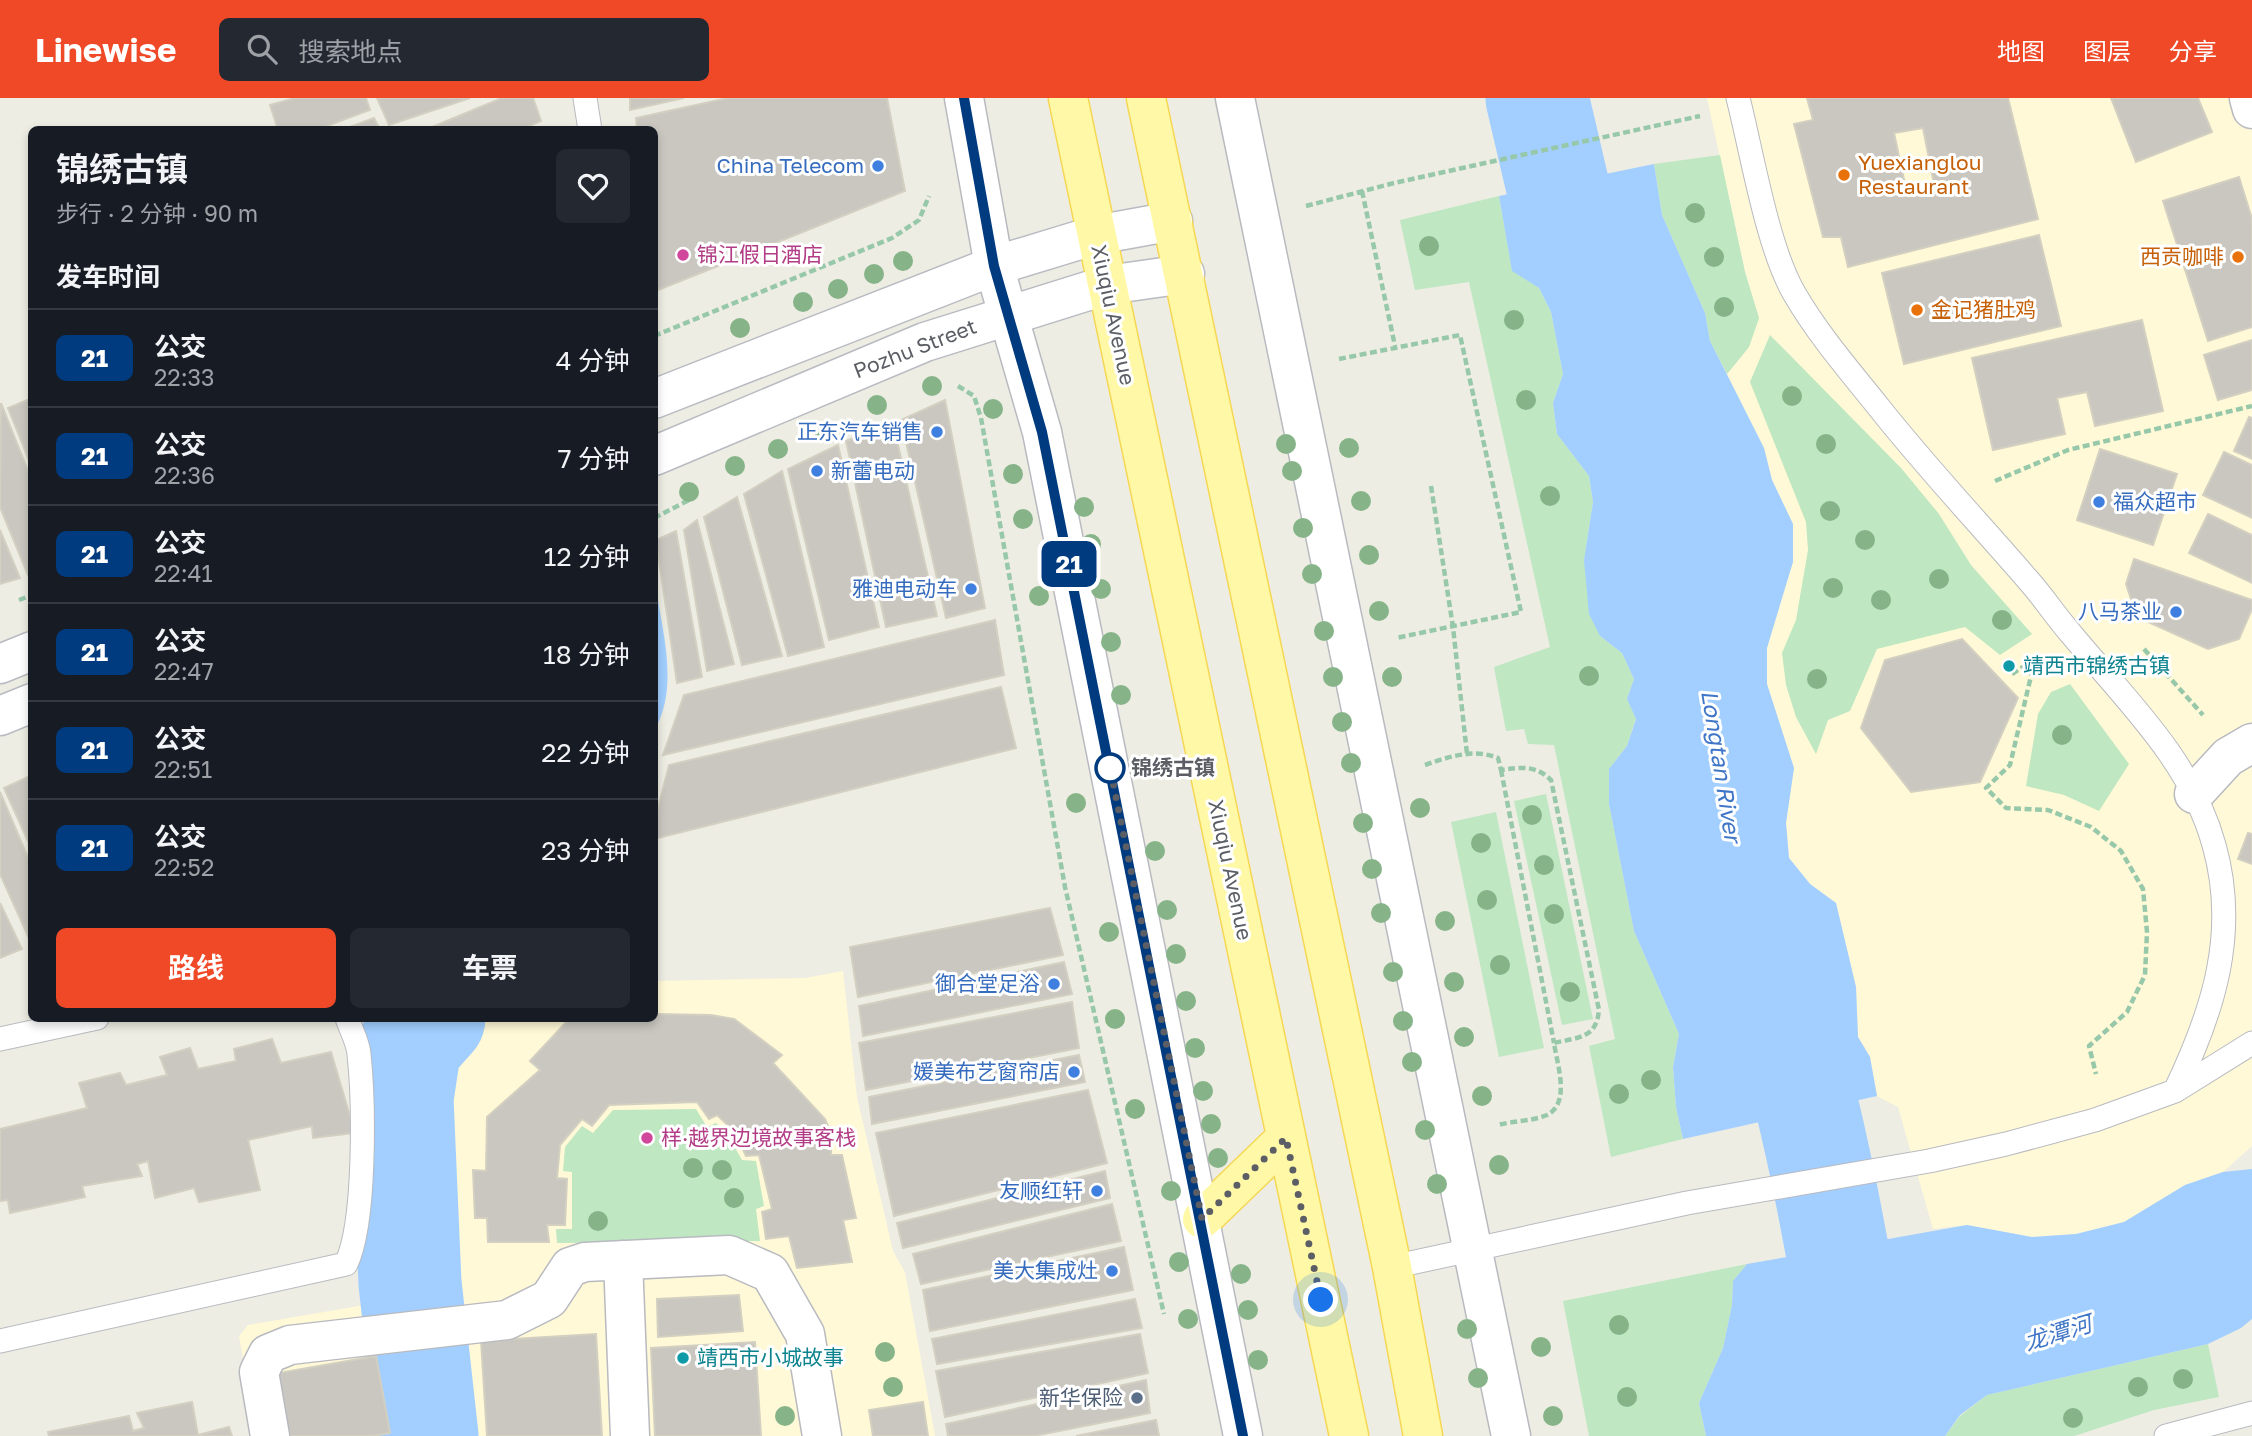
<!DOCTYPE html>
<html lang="zh">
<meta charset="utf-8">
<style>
body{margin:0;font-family:"Golos Text","Noto Sans SC",sans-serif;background:#242831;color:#f1f3f6;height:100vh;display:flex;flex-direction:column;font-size:26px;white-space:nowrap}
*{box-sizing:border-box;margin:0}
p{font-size:23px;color:#9ea1a6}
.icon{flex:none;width:38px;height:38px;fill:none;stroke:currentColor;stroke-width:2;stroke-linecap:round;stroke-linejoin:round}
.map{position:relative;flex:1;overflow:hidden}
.side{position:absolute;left:28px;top:28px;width:630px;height:896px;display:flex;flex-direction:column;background:#171b24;border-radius:10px;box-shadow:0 4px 10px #0003}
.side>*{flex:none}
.badge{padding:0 14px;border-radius:10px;font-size:24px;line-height:46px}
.you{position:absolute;width:35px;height:35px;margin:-18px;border:5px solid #fff;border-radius:50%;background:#1a73e8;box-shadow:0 0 0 10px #1a73e833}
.map>.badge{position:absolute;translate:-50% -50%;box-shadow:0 0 0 4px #fff}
h2{padding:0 28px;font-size:26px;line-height:63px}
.round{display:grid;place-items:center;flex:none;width:74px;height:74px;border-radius:10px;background:#242831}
.headline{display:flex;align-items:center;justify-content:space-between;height:119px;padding:0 28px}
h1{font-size:33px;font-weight:700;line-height:52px}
.button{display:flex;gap:14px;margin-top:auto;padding:14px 28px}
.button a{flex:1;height:80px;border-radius:10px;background:#ef4928;color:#fff;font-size:28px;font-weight:700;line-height:80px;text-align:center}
.button a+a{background:#242831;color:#f1f3f6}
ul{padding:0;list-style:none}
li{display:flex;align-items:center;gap:21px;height:98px;padding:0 28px;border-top:2px solid #363941}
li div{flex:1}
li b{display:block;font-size:26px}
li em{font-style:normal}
li .badge{min-width:77px;font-weight:700;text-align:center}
header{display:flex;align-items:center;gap:42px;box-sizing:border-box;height:98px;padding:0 35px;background:#ef4928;color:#fff}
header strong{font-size:33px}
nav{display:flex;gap:38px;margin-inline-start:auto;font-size:24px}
.search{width:490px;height:63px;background:#242831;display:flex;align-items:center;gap:18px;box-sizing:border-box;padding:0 24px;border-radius:10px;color:#9ea1a6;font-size:26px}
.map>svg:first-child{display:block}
.commercial{fill:#fff9d7}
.green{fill:#bee7c2}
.water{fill:#a2cfff}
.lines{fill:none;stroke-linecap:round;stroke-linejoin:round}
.river{stroke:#a2cfff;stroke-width:103}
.building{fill:#c9c7c0;stroke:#d3cfc1;stroke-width:2;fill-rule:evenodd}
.lane-casing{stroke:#b8bac0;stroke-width:25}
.street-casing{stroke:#b8bac0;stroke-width:41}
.secondary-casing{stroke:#b8bbc2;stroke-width:41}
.primary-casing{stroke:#f6d754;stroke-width:41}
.path{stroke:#97c8a9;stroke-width:4.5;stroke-dasharray:7 3.5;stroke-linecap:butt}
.lane{stroke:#fff;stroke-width:23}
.street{stroke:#fff;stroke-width:38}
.secondary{stroke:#fff;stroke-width:38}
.primary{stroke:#fff8a7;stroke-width:38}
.tree{fill:#86b488}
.line-casing{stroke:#fff;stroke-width:16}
.line{stroke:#003b80;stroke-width:10}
.walk{stroke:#5b5e64;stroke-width:7;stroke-dasharray:0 12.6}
.shop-dot{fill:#3f7fe0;stroke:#fff;stroke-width:2.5}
.food-dot{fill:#e8710a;stroke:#fff;stroke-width:2.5}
.hotel-dot{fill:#d1479c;stroke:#fff;stroke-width:2.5}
.culture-dot{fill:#0f9aa8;stroke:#fff;stroke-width:2.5}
.stop-dot{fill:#fff;stroke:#003b80;stroke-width:3.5}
.service-dot{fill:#5c6f8a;stroke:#fff;stroke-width:2.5}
.labels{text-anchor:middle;stroke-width:6;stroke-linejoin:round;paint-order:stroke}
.food-label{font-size:21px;fill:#c56008;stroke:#fff;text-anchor:start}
.shop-label{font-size:21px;fill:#366cbe;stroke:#fff;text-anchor:end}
.hotel-label{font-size:21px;fill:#b23c85;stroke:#fff;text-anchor:start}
.street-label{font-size:21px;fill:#5b5e64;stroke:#fff}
.culture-label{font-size:21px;fill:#0d838f;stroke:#fff;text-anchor:start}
.stop-label{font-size:21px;font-weight:bold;fill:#5b5e64;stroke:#fff;text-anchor:start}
.service-label{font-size:21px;fill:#4e5e75;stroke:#fff;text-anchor:end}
.water-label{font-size:23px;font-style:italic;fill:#4076c7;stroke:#fff}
</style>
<header>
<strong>Linewise</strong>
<div class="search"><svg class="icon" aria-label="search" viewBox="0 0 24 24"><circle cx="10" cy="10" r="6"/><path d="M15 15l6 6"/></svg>搜索地点</div>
<nav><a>地图</a><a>图层</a><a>分享</a></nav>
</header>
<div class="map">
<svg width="2252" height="1338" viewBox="0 0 2252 1338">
<rect width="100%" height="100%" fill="#eeede3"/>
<path class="commercial" d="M1707,0H2252V1048L2223,1074L2185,1087L2124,1124L2076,1136L2032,1139L1967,1127L1933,1131L1898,1009L1877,998L1870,959L1858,939L1856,889L1836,805L1810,786L1789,760L1786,725L1794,670L1767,586V550L1778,512L1793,426L1772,382L1764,350L1727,276L1749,249L1759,220L1745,174Z
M843,873L857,999L893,1153L905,1174L935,1338H457L447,1272L442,1192L431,1116L428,1003L432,962L384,960L398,921L654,920L655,883L805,880Z
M382,1204L409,1338H257L239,1238L248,1227Z"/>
<path class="green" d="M1720,57L1745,174L1759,220L1749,249L1727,276L1710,243L1705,215L1662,117L1654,66Z
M1499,98L1512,172L1539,190L1551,214L1563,276L1553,305L1557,336L1589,378L1593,404L1584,462L1600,538L1622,555L1634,581L1627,601L1636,620L1627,648L1609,671V706L1634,833L1679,936L1673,969L1676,1009L1683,1041L1611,1059L1589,948L1615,941L1554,647L1528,646L1524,631L1506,633L1494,569L1550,549L1469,184L1415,192L1400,122Z
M1770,237L1901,370L1939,416L1971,467L2032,536L2000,557L1965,529L1877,551L1850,613L1828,622L1816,656L1796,619L1786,587L1782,555L1796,522L1808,452L1806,424L1750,284Z
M2070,586L2129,666L2099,713L2064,697L2026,688L2038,616L2051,594Z
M1546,696L1593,921L1562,927L1514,703Z
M1496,714L1544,950L1499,959L1451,724Z
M696,1011L707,1029L716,1025L728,1037L742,1062L756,1063L764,1108L756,1111L760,1143L557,1145L556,1131H572V1074L563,1073L565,1049L582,1028L593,1035L613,1012Z
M1747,1166L1733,1183L1732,1207L1723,1250L1699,1305L1706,1338H1589L1563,1203Z
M2208,1246L2219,1299L2154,1312L2074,1338H1945L1960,1318L1987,1297Z"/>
<path class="water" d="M1654,66L1662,117L1705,215L1710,243L1764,350L1772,382L1793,426V464L1767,550V586L1794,670L1786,725L1789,760L1810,786L1836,805L1856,889L1858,939L1870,959L1877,998L1683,1041L1676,1009L1673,969L1679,936L1634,833L1609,706V671L1627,648L1636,621L1627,601L1634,581L1622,555L1600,538L1589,516L1584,462L1593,404L1589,378L1557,336L1553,305L1563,276L1551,214L1539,190L1512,173L1499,98Z
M655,482C661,531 680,586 655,631Z
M384,960L432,961C424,1039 429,1115 442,1192L382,1204C373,1125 363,1038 384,960Z
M2252,1071V1221L2241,1230L2208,1246L1987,1297L1960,1317L1945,1338H1706L1699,1305L1723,1250L1732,1207L1733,1183L1747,1166L1967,1127L2032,1139L2076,1136L2124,1124L2185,1087L2223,1074Z
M447,1272L457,1338H409L398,1282Z"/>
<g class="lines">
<path class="river" d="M1537,0L1563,111L1616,217
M1770,876C1812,1003 1836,1142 1859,1274L1823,1325L1821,1338
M427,1338L410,1185L402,1000L410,947L434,920"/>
</g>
<path class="building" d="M295,0H366L370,12L316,32H278L270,7Z
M377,0H470L389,27Z
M502,0H533L541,23L520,32H425Z
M630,0H684L630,12Z
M728,0H887L905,93L658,192L654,167V32H637L636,20Z
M1807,0H2008L2038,121L1848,169L1841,139H1823L1794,26L1813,22ZM1923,30L1934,86L1906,91L1894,35Z
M2111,0H2198L2212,34L2136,64Z
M374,20L380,32H342Z
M2239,79L2252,121V229L2208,243L2163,103Z
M2039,137L2061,228L1904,266L1882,175Z
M2142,222L2163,313L2095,328L2087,294L2057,300L2065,336L1993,352L1972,260Z
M2252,242V292L2218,302L2204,257Z
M32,300V370L8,310Z
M945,302L985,510L946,520L901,322Z
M1,305L32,383V476L28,477L0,409Z
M2249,319L2252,320V361L2234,353Z
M893,325L937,518L886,529L846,343Z
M838,347L879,529L829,542L788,371Z
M2100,351L2177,376L2153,447L2077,422Z
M2224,354L2252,367V420L2203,397Z
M782,373L824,549L788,558L744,396Z
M737,399L782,558L742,567L704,419Z
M2208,416L2252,437V485L2189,455Z
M697,422L734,566L707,573L684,432Z
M0,432L20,480L0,486Z
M676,433L702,579L677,585L656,442Z
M2134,461L2252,502V511L2239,541L2208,551L2137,519L2126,486Z
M995,522L1004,577L663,657L684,597Z
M1962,541L2018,600L1980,684L1911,694L1861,630L1885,562Z
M1001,589L1016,650L654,741V726L669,667Z
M32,677V752L4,690Z
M0,694L32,769V847L0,776Z
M2248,735L2252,736V766L2238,761Z
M0,805L22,851L0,860Z
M1050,810L1063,857L858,899L850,849Z
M1064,864L1072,896L863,938L859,908Z
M1072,904L1079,950L866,992L859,945Z
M654,916L711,917L734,921L782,957L773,965L825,1021L831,1035V1057H842L856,1120L843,1122L852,1164L797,1170L789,1138L766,1141L762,1114L772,1111L759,1057L746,1058L734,1033L717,1017L709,1021L697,1004L609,1007L592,1028L582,1021L560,1047L557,1080L567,1081L565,1127H547L549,1144H488L487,1120H475L473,1072L486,1073L487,1019L540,972L530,963L570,920H654Z
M272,941L281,965L331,954L355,1035L313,1040L312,1028L248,1042L260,1092L199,1104L194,1090L155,1100L148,1063L137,1066L142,1078L82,1088L85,1099L10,1115L8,1102L0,1103V1031L87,1010L79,985L120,975L126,987L167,977L160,959L190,950L198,971L236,963L234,951Z
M1079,957L1085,984L872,1026L869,999Z
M1088,992L1107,1065L894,1118L876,1035Z
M1105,1073L1110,1100L903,1150L897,1125Z
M1112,1106L1121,1143L921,1186L913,1156Z
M1124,1149L1133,1192L930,1233L923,1192Z
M739,1197L743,1233L658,1239L657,1201Z
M1135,1201L1142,1230L937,1266L932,1241Z
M596,1236L602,1338H487L481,1243Z
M1140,1236L1148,1275L945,1319L936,1273Z
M755,1244L761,1338H655L651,1250Z
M376,1258L390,1335L372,1338H283L273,1276Z
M1146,1282L1150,1315L1034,1338H948L946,1326Z
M192,1304L198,1337L229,1329L232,1338H49L48,1334L129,1318L133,1333L144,1330L137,1315Z
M923,1304L928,1338H873L869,1312Z
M1156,1322L1159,1338H1076Z"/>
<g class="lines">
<defs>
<path id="lane" d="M585,0L590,32
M1738,0C1752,55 1767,148 1794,195C1817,235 1848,271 1877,307C1925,368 1978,424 2029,483C2044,500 2057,520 2072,537C2126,602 2191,663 2214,747C2239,835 2213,914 2175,993
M0,941L97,920
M1392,1169L1687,1105L1929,1063L2006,1046L2095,1022L2175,993L2252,945
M0,1243L346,1166C366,1125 364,1004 359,956C358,944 351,932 347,920
M2166,1338L2252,1315"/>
<path id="street" d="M964,0L994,168L1042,334L1243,1338
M1235,0L1511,1338
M2249,0L2252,11
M2194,696L2228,659L2252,645
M623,1162L630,1338
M270,1338L259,1274L268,1256L290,1247L507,1222L549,1201L570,1169L585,1164L729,1157L770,1175L805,1236L822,1338"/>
<path id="secondary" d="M654,301L994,168L1096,137L1173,123
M654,358L925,244L1107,187L1185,176
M0,566L32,553
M0,618L32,605"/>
<path id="primary" d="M1068,0L1349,1338
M1146,0L1392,1169L1423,1338
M1202,1121L1286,1040"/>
</defs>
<use href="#lane" class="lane-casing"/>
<use href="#street" class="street-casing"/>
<use href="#secondary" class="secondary-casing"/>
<use href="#primary" class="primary-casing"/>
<path class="path" d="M1362,93L1395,248
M1306,108L1394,85L1700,18
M654,238L892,140L919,122L929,98
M1339,261L1460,237L1521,514L1396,540
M958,288L974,298L981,320L1065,789L1164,1216
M1995,383L2068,352L2252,308
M1431,388L1453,529L1467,656
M654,420L691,401
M19,502L32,497
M2144,551L2203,617
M2035,561L2010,667L1986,690L2006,710L2048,712L2091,729L2121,753L2143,791L2147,834L2145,877L2127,914L2089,948L2096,976
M2012,576L2035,561
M1425,667C1448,659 1474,650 1498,660L1501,672C1521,669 1536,667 1551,682L1599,912C1596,941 1579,939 1554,945C1557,966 1571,1005 1547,1017C1533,1023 1513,1023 1498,1027
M1501,672L1554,945"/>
<use href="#lane" class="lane"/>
<use href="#street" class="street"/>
<use href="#secondary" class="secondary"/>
<use href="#primary" class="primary"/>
</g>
<g class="tree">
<circle cx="1695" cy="115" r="10"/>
<circle cx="1429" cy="148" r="10"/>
<circle cx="1714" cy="159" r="10"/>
<circle cx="903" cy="163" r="10"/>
<circle cx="874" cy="176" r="10"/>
<circle cx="838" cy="191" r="10"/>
<circle cx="803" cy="204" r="10"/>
<circle cx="1724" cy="209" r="10"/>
<circle cx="1514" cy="222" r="10"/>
<circle cx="740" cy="230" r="10"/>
<circle cx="932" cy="288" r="10"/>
<circle cx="1792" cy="298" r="10"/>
<circle cx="1526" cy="302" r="10"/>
<circle cx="877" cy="307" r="10"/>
<circle cx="993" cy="311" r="10"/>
<circle cx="824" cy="333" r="10"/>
<circle cx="1286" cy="346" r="10"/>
<circle cx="1826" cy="346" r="10"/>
<circle cx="1349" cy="350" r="10"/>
<circle cx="778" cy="351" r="10"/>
<circle cx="735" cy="368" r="10"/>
<circle cx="1292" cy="373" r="10"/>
<circle cx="1013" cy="376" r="10"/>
<circle cx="689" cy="394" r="10"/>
<circle cx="1550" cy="398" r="10"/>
<circle cx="1361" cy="403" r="10"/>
<circle cx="1084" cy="409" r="10"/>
<circle cx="1830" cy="413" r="10"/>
<circle cx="1023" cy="421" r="10"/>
<circle cx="1303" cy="430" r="10"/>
<circle cx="1865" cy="442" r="10"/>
<circle cx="1091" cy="446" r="10"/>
<circle cx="1369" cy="457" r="10"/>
<circle cx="1312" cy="476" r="10"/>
<circle cx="1939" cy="481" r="10"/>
<circle cx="1833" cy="490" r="10"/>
<circle cx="1101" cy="491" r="10"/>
<circle cx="1039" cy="498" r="10"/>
<circle cx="1881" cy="502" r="10"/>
<circle cx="1379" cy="513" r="10"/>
<circle cx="2002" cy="522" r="10"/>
<circle cx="1324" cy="533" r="10"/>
<circle cx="1111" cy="544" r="10"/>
<circle cx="1589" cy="578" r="10"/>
<circle cx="1333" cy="579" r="10"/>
<circle cx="1392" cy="579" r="10"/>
<circle cx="1817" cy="581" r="10"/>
<circle cx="1121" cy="597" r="10"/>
<circle cx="1342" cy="624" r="10"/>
<circle cx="2062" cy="637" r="10"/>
<circle cx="1351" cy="665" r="10"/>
<circle cx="1076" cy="705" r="10"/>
<circle cx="1420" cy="710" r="10"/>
<circle cx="1532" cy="717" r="10"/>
<circle cx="1363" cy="725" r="10"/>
<circle cx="1481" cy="745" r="10"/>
<circle cx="1155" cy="753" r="10"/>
<circle cx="1544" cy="767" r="10"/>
<circle cx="1372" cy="771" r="10"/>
<circle cx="1487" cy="802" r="10"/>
<circle cx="1167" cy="812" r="10"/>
<circle cx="1381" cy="815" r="10"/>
<circle cx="1554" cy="816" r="10"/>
<circle cx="1445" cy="823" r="10"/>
<circle cx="1109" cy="834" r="10"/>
<circle cx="1176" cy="856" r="10"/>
<circle cx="1500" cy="867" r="10"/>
<circle cx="1393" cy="874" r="10"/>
<circle cx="1454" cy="884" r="10"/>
<circle cx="1570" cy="894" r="10"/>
<circle cx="1186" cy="903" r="10"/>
<circle cx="1115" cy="921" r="10"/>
<circle cx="1403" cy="923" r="10"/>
<circle cx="1464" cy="939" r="10"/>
<circle cx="1195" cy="950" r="10"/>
<circle cx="1412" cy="964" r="10"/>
<circle cx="1651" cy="982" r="10"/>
<circle cx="1203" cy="993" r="10"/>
<circle cx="1619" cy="996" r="10"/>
<circle cx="1482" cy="998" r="10"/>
<circle cx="1135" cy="1011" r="10"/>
<circle cx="1211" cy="1026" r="10"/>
<circle cx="1425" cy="1032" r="10"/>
<circle cx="1218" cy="1060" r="10"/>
<circle cx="1499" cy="1067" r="10"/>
<circle cx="693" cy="1070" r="10"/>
<circle cx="722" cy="1072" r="10"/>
<circle cx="1437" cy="1086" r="10"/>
<circle cx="1171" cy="1093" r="10"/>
<circle cx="734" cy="1100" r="10"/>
<circle cx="598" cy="1123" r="10"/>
<circle cx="1179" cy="1164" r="10"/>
<circle cx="1241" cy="1176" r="10"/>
<circle cx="1248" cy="1212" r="10"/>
<circle cx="1188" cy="1221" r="10"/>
<circle cx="1619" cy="1227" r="10"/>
<circle cx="1467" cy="1231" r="10"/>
<circle cx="1541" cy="1249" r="10"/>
<circle cx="885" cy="1254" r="10"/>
<circle cx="1258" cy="1262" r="10"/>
<circle cx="1478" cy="1280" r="10"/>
<circle cx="2183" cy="1281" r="10"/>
<circle cx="893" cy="1289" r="10"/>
<circle cx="2138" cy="1289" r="10"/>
<circle cx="1627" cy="1299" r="10"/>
<circle cx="785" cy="1318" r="10"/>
<circle cx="1553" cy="1318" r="10"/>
<circle cx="2073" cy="1320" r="10"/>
</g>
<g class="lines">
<defs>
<path id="line" d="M964,0L994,168L1042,334L1243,1338"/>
</defs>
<use href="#line" class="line-casing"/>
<use href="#line" class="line"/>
<path class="walk" d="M1110,670L1108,660L1202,1121L1286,1040L1321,1202"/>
</g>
<g class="shop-dot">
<circle cx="878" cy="68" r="7"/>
<circle cx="937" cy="334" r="7"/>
<circle cx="817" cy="373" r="7"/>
<circle cx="2099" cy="404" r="7"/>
<circle cx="971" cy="491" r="7"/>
<circle cx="2176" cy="514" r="7"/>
<circle cx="1054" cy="886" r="7"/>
<circle cx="1074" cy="974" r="7"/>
<circle cx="1097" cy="1093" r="7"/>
<circle cx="1112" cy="1173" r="7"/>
</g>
<g class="food-dot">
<circle cx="1844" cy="77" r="7"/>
<circle cx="2238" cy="159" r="7"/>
<circle cx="1917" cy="212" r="7"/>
</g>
<g class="hotel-dot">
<circle cx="683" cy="157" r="7"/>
<circle cx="647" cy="1040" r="7"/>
</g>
<g class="culture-dot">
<circle cx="2009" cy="568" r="7"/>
<circle cx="683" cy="1260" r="7"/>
</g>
<circle class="stop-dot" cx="1110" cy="670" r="14"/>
<circle class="service-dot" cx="1137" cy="1300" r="7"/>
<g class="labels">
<g class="food-label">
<text x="1858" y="72">Yuexianglou<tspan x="1858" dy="24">Restaurant</tspan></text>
<text x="2224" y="166" text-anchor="end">西贡咖啡</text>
<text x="1931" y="219">金记猪肚鸡</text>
</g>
<g class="shop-label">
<text x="864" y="75">China Telecom</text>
<text x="923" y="341">正东汽车销售</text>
<text x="831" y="380" text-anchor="start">新蕾电动</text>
<text x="2113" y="411" text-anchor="start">福众超市</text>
<text x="957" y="498">雅迪电动车</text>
<text x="2162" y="521">八马茶业</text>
<text x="1040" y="893">御合堂足浴</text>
<text x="1060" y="981">媛美布艺窗帘店</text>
<text x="1083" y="1100">友顺红轩</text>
<text x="1098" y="1180">美大集成灶</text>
</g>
<g class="hotel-label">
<text x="697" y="164">锦江假日酒店</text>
<text x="661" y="1047">样·越界边境故事客栈</text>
</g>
<g class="street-label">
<text transform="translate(1113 217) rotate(78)" y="7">Xiuqiu Avenue</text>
<text transform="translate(915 251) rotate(-21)" y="7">Pozhu Street</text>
<text transform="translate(1230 772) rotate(78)" y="7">Xiuqiu Avenue</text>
</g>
<g class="culture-label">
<text x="2023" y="575">靖西市锦绣古镇</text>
<text x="697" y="1267">靖西市小城故事</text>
</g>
<g class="stop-label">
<text x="1131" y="677">锦绣古镇</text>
</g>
<g class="service-label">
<text x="1123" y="1307">新华保险</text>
</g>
<g class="water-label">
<text transform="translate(1721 668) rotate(81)" y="8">Longtan River</text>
<text transform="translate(2058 1235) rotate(-17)" y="8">龙潭河</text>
</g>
</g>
</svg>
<div class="you" style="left:1321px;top:1202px"></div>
<b class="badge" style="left:1069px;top:466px;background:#003b80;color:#fff">21</b>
<section class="side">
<div class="headline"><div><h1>锦绣古镇</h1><p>步行 · 2 分钟 · 90 m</p></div><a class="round"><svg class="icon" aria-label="heart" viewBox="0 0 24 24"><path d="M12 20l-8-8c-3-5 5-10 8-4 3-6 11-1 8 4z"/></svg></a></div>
<h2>发车时间</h2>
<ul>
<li><span class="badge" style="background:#003b80;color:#fff">21</span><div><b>公交</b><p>22:33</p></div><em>4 分钟</em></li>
<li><span class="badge" style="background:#003b80;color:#fff">21</span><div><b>公交</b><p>22:36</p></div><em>7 分钟</em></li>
<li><span class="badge" style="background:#003b80;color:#fff">21</span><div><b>公交</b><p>22:41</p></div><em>12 分钟</em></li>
<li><span class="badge" style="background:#003b80;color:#fff">21</span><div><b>公交</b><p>22:47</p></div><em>18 分钟</em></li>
<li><span class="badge" style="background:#003b80;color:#fff">21</span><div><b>公交</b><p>22:51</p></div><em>22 分钟</em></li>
<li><span class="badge" style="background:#003b80;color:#fff">21</span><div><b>公交</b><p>22:52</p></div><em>23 分钟</em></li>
</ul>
<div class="button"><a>路线</a><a>车票</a></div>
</section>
</div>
